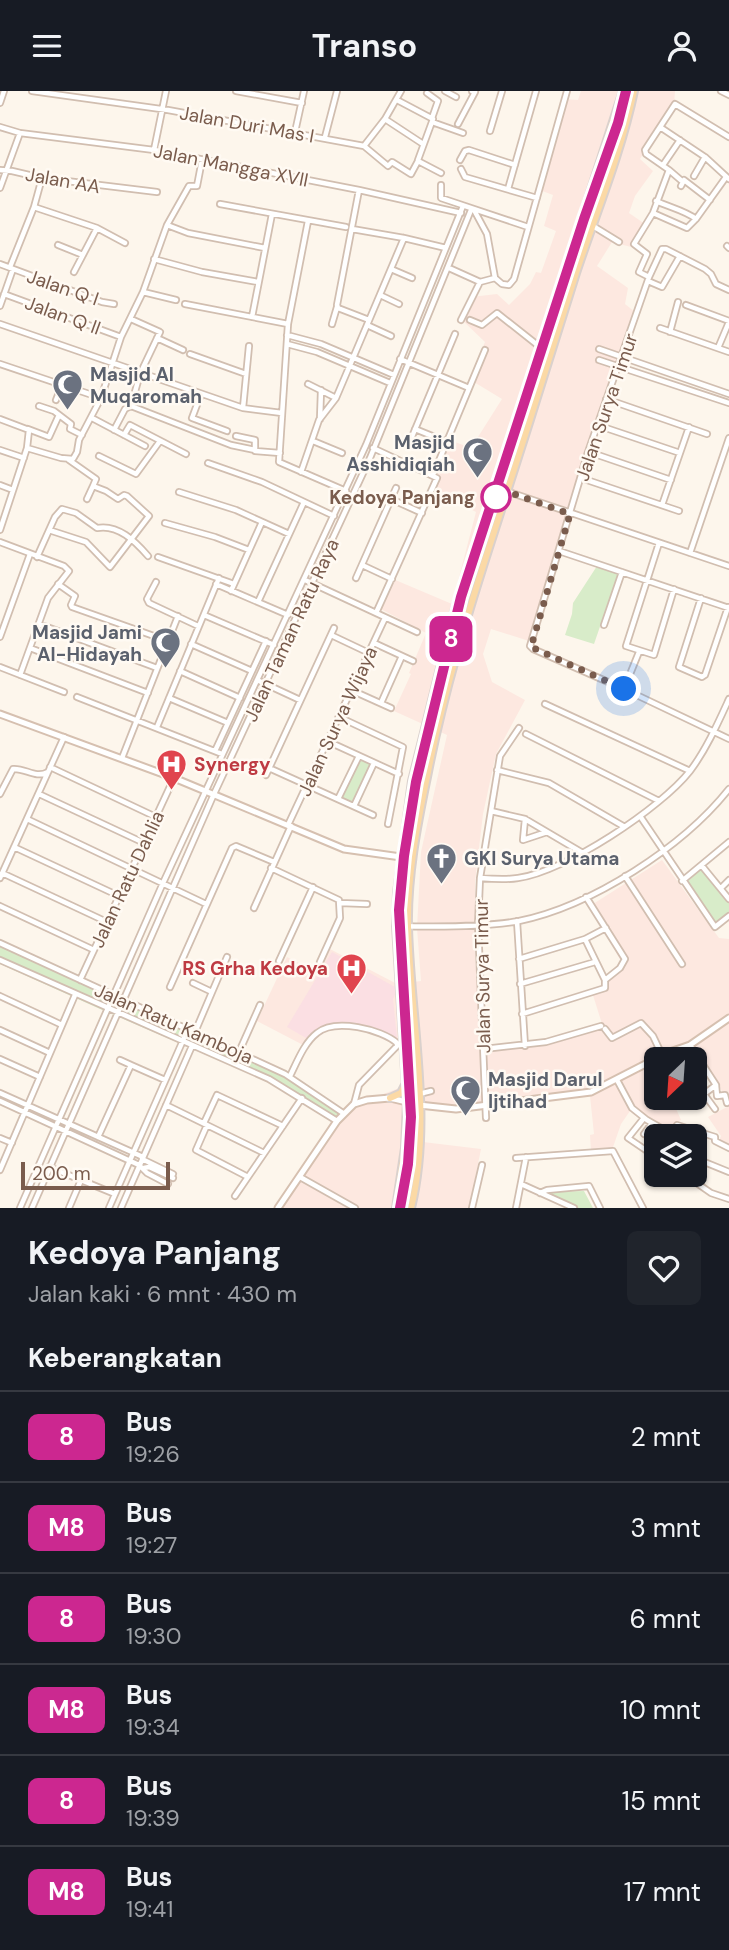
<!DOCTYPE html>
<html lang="id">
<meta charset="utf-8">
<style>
body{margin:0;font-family:"DM Sans",sans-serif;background:#20242c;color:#f1f3f6;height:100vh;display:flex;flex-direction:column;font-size:26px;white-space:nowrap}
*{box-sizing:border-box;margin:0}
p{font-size:23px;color:#9ea1a6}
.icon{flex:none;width:38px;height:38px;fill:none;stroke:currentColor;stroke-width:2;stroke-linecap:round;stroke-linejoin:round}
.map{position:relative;height:1117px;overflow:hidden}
.sheet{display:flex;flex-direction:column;background:#171b24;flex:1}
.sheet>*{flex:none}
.badge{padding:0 14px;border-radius:10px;font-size:24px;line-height:46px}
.needle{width:46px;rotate:205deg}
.buttons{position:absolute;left:644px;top:956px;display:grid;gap:14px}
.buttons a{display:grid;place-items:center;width:63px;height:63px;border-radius:10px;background:#171b24;box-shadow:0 2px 5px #0004;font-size:35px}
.scale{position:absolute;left:21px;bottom:18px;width:149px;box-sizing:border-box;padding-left:7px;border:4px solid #7a5c4d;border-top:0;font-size:19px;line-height:24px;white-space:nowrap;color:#7a5c4d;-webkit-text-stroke:5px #fffaf3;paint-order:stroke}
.you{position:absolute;width:35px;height:35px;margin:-18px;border:5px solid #fff;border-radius:50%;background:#1a73e8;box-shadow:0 0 0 10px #1a73e833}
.map>.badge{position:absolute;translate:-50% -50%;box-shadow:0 0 0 4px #fff}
h2{padding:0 28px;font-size:26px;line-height:63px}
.round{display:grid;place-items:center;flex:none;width:74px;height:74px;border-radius:10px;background:#20242c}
.headline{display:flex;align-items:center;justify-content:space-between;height:119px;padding:0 28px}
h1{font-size:33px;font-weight:700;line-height:52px}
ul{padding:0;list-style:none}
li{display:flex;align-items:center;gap:21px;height:91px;padding:0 28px;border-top:2px solid #363941}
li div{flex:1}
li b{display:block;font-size:26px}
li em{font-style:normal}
li .badge{min-width:77px;font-weight:700;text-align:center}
header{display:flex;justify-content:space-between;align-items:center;height:91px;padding:0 28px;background:#171b24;font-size:32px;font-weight:700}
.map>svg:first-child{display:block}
.commercial{fill:#fde8e0}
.medical{fill:#fbdfe3}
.green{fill:#d8ecc9}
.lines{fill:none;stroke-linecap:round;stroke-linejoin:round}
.street-casing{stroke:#d1beb0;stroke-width:8}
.secondary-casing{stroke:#d6c0b0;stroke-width:9}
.primary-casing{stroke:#dad1cd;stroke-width:10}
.street{stroke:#fff;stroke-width:4.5}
.secondary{stroke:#fff;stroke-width:5}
.primary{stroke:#fbd9a5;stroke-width:6}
.line-casing{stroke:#fff;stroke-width:16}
.line{stroke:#cc2790;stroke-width:10}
.walk{stroke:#7a5c4d;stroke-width:7;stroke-dasharray:0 12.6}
.stop-dot{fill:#fff;stroke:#cc2790;stroke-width:3.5}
.labels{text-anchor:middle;stroke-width:5;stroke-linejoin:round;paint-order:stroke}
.street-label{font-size:19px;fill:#7a5c4d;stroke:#fffaf3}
.worship-label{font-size:19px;font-weight:bold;fill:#5b616d;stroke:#fffaf3;text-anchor:start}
.stop-label{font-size:19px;font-weight:bold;fill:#7a5c4d;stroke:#fffaf3;text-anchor:end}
.health-label{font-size:19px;font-weight:bold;fill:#be3a42;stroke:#fffaf3;text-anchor:start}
</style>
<header><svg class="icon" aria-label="menu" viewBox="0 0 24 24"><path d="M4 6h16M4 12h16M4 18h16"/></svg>Transo<svg class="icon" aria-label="person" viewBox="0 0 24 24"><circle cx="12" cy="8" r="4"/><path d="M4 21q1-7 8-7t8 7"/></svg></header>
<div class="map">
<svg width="729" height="1117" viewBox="0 0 729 1117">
<rect width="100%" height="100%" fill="#fdf6ec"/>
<path class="commercial" d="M581,0H675L674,14L640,68L653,80L635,105L629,122L645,133L631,156L612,151L597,175L628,197L625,213L635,221L567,418L529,550L491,538L483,563L492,591L525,609L496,663L483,723L475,791V865L482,960L541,953L603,936L592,901L605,895L622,872L590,815L662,769L719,847L729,848V1010L691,956L668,968H656V1006H671L681,1029L667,1038L640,1020L636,1025L630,1020L621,1033L612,1059L591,1060L590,1044L594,1043L590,1005L535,1012L462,1016L423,1013V1051L481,1058L469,1117H275L343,1018L410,993L401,950L380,940L346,935L318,939L305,955L257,930L287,866L318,882L330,858L397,893L421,890L417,837L421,761L447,644L394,620L411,583L409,582L426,542L379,517L393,488L452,513L476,421L431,398L447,348L471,357L502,308L469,288L485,251L460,227L471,206L497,203L509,214L530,193L536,181L541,182L556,140L544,135L553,104L537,98L563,8L578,9Z
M729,1015V1058L717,1054L721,1045L708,1026Z"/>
<path class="medical" d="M332,861L395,896L397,899L393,908L397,947L362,934L327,933L306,947L287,936Z"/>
<path class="green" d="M597,475L618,483L594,553L565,544L572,523L573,512Z
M358,667L372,674L353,713L340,706Z
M702,777L729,812V821L715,833L686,792Z
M0,853L289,986L343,1018L333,1031L281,996L100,918L0,873Z
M584,1100L593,1117H578L543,1101Z"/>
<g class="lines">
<defs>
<path id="street" d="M32,0L168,19L364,55
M236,0L302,12
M445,0L456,6
M721,0L729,4
M427,2L438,10L432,27
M397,9L433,28L418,69
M0,12L4,0
M385,28L423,53
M432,31L463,42
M458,33L475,1L472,0
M0,36L20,42L154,59L359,99L461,122
M660,36L705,66L729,88
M490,40L502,0
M295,41L304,0
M325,46L337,0
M364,55L388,75L392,71L411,83L418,70L441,82
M364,55L385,28L401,0
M154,59L166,0
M460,69L465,60L469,59L515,74
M663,74L680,49
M461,78L465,86L537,107
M0,79L12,80L42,87L157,101
M669,79L683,91L681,95
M694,85L705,66
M684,89L710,109
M441,94V107L528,136
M0,97L20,42
M508,98L536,0
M359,99L337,214L338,217L369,229
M656,110C669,116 686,120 696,128L726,86
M220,113L346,136
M34,116L97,137L125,152
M474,119L487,143L495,187L502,193L509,194L514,188L567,0
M653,122L687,137L696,128
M308,130L288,233L279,371L346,400
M167,134L188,142L265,157
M593,135L619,151
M352,138L404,147L446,157
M58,154L83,164
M727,155L729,157
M154,168L202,181L258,191
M0,173L102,211L114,213
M10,176L34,116L42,87
M449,177L480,191L461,229
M391,178L412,187
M74,181L97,137
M649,186L639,181L647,163L634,153L653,122L669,79L646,63L645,59L675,13L729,46
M648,190L662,196L680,165
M480,191L495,187
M729,199L716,193L711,183L705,178L666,158H662L649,186L588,361L530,555L533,558L624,598L729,648
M143,201L176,209
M4,203L121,246
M380,204L399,213
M185,213L288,233
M686,214L729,230
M0,215L13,178
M252,226L272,123
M470,229L482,234L497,222L540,256
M0,233L243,317L282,322
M332,233L337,216
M367,234L391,245
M660,237L729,261
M670,241L678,211
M287,244L321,253L394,284
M157,247L183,259
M287,253L317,261L390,292
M718,257L729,231
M599,258L729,303
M190,263L246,283
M400,268L469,297
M599,269L729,312
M0,273L101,307
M308,293L336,307
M201,303L192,327L227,340
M606,308L707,343
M56,309L62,294
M39,315L54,320L71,333L70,338L82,344
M131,315L231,354L255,359
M243,317L249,255
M92,327L145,355
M0,328L29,339L27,357L0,439
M320,328L321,299
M597,334L680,362
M28,338L49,346L59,324
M415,338L447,351
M114,339L125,318L131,315L140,283L160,241L131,228
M124,344L130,334L186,363
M236,345L255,349V360L280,362
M411,348L455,243
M313,350L342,362
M27,357L61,367L73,368L77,361L79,349L101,307L121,246L143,201L167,134L189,95H197L202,69
M373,357L437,387L376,522
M0,359L24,367
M589,361L671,389
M99,365L136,383L160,350
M208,372L262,391L334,425
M301,381L319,329L336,307L404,147
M433,384L485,259
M581,387L679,420
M0,394L13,399
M506,400L729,475
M179,401L236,419L289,443
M87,408L93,395
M391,408L422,422
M662,414L689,336
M165,432L215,446L249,459
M49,439L86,451L110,476L149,425L127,405L124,404L118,408L106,400L93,395L96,388L69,369
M0,451L64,475L69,480L48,507L20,584
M659,452L626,555L654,564L674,498
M559,460L729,517
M690,462L729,347
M37,466L55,426L62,418L76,422L97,437C118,433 135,450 148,465
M158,466L234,493
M362,474L392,488
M356,487L396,397
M305,489L417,541
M156,491L147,508L149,512L198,535
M58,493L75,505L71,514L72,516L168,550
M216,493L288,524
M231,500L262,431
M701,507L679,576L702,586L705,584L728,516
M258,511L304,411
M204,524L274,554
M39,533L157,577
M604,534L622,481
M331,544L369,562
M0,546L30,463
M374,552L413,570
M191,553L252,580
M30,557L148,602
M0,576L64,601
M180,580L240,607
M257,589L300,609
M624,598L639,561
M351,599L391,617
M77,606L222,663
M169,607L228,632
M381,612L402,565
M545,613L690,680
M339,626L403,656L388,733
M157,636L219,487
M526,643L659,710
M327,650L399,683
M215,660L266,550
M122,667L178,525
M50,676L156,726
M269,677L373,724
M497,679L549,692L623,735
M266,684L334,537
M0,703L13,678C26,677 35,688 48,681
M39,703L144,752
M338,708L359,665
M354,715L374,672
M491,720L525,728L581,761
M640,725L715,836L729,825
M27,728L206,813
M525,728L523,749L547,741
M288,734L385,527
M14,756L119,805
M702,775L729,808
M271,777L339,809L340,827L320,871
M2,782L107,831
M625,785L682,873
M0,787L64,646
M480,787C492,788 506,789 518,787C565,781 661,717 690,680C706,659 718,632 729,608
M682,790L729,751
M721,797L729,789
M586,806L625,868L620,877L605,889
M340,812L367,813
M0,815L94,859
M254,817L291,735
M517,830L525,955
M396,835C431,836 485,836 519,830C592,815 683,756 729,698
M0,852L285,983L343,1022
M519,868L585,848L606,837
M0,869L269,988L337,1030
M279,870L313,796
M80,889L174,687
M193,892L212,901
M520,893L595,871
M170,896L232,757L236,755L274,771
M0,905L62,934
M522,923L605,897V889L585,848
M605,938L612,947L641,932L653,945L662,964
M0,939L50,962
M195,941L227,866
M690,954L716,994
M484,958L546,951L601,935
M239,961L260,914
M0,968L40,986
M120,969L131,974
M290,985C297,971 304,952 317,942C335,927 381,938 397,952V955L359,994L354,1013
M617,989L632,1017L647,1029L675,1045
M0,1002L143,1066
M419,1003L431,1000
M0,1010L139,1074L147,1082L168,1093
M166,1014L264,1062
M715,1018L704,1003L716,994L717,1005L725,1004L727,1012
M486,1027L478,833L480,787L500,665L519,637
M644,1027L628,1047L656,1066
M204,1032L217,1004L283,1035
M652,1032L644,1043L656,1048
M207,1034L196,1059L248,1086
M672,1042L677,1034L715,1046V1050L729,1057
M98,1046L131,974L165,989
M0,1047L12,1052
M516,1067L613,1060L643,1117
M142,1068L173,1083
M695,1073L697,1068L729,1081
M49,1076L115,1103
M144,1077L149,1076L173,1087
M0,1079L75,904
M300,1086L355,1117
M688,1086L711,1102L729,1108
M521,1093L574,1117
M540,1102L547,1099L589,1095L600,1117
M235,1105L302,1007
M20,1117L163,792L366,354L463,115
M32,1117L214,703L370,367L471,119
M69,1117L81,1089
M109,1117L188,938
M121,1117L192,955
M472,1117L482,1074
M516,1117L526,1066"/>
<path id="secondary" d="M0,623L174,687L344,758L401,766
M278,1117L337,1030L354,1013L367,1009L390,1007L419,1014L456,1018L591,1001L667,962L690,954L729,927"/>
<path id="primary" d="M390,1007L401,1002L405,994
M396,1117L405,1057L407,1011L396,835L397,802L412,690L454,521L623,0
M411,1117C433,1027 410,927 408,835C407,786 417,734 427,686C443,603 468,521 494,441C522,355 549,268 576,182C596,122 621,62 634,0"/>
</defs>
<use href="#street" class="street-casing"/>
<use href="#secondary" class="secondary-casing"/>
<use href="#primary" class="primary-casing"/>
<use href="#street" class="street"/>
<use href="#secondary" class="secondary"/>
<use href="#primary" class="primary"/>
</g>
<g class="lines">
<defs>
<path id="line" d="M400,1117L408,1073L411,1026L399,819L404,765L416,691L461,506L584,128L618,32L626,0"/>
</defs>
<use href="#line" class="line-casing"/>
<use href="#line" class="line"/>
<path class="walk" d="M496,406H505L506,400L570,423L531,556L624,598"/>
</g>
<defs>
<symbol id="mosque-pin" viewBox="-11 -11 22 30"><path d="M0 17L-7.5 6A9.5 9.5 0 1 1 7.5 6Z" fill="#6b7280" stroke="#fffaf3"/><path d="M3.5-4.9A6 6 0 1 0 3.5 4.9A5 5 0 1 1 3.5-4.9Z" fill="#fff"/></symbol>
<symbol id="hospital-pin" viewBox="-11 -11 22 30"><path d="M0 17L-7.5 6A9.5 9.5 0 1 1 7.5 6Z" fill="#e0444e" stroke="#fffaf3"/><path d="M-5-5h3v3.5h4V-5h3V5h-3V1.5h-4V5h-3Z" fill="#fff"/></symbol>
<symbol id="church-pin" viewBox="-11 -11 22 30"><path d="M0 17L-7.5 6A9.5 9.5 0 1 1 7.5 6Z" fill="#6b7280" stroke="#fffaf3"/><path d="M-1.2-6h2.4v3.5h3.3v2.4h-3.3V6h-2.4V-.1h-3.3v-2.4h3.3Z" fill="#fff"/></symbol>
</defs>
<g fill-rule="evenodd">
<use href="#mosque-pin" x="50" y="276" width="35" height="47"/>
<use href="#mosque-pin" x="460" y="344" width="35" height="47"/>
<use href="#mosque-pin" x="148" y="534" width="35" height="47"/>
<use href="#hospital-pin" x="154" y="656" width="35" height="47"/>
<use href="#church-pin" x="424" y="750" width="35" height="47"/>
<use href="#hospital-pin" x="334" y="860" width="35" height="47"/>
<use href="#mosque-pin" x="448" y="982" width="35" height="47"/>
</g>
<circle class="stop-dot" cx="496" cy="406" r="14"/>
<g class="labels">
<g class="street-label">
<text transform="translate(247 33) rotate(10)" y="7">Jalan Duri Mas I</text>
<text transform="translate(231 74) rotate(11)" y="7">Jalan Mangga XVII</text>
<text transform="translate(63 89) rotate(10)" y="7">Jalan AA</text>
<text transform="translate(63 196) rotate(19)" y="7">Jalan Q I</text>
<text transform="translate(63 224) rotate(20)" y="7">Jalan Q II</text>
<text transform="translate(606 316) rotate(-71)" y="7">Jalan Surya Timur</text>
<text transform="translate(291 539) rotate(-65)" y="7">Jalan Taman Ratu Raya</text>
<text transform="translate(337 630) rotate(-65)" y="7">Jalan Surya Wijaya</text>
<text transform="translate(127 788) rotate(-65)" y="7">Jalan Ratu Dahlia</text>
<text transform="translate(482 885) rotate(-91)" y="7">Jalan Surya Timur</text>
<text transform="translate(174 932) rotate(24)" y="7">Jalan Ratu Kamboja</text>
</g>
<g class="worship-label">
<text x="90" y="290">Masjid Al<tspan x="90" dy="22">Muqaromah</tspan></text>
<text x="455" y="358" text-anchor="end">Masjid<tspan x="455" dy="22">Asshidiqiah</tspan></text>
<text x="142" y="548" text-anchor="end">Masjid Jami<tspan x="142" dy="22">Al-Hidayah</tspan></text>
<text x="464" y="774">GKI Surya Utama</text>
<text x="488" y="995">Masjid Darul<tspan x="488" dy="22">Ijtihad</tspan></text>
</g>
<g class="stop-label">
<text x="475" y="413">Kedoya Panjang</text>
</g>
<g class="health-label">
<text x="194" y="680">Synergy</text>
<text x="328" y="884" text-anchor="end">RS Grha Kedoya</text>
</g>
</g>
</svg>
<div class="buttons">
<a><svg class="needle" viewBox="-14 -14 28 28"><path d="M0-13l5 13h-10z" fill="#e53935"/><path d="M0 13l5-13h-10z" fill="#9ea1a6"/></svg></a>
<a><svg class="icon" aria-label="layers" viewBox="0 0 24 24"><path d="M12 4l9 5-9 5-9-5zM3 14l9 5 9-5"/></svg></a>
</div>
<div class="scale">200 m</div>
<div class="you" style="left:624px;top:598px"></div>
<b class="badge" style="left:451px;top:548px;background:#cc2790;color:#fff">8</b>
</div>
<section class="sheet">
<div class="headline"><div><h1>Kedoya Panjang</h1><p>Jalan kaki · 6 mnt · 430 m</p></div><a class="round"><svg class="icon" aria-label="heart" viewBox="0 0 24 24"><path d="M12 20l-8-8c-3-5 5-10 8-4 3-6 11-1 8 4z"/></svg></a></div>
<h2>Keberangkatan</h2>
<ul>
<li><span class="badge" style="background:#cc2790;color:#fff">8</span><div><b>Bus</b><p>19:26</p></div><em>2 mnt</em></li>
<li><span class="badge" style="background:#cb2990;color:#fff">M8</span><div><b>Bus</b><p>19:27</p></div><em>3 mnt</em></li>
<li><span class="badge" style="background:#cc2790;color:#fff">8</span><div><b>Bus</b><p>19:30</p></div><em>6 mnt</em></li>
<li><span class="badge" style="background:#cb2990;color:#fff">M8</span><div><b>Bus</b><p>19:34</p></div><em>10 mnt</em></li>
<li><span class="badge" style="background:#cc2790;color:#fff">8</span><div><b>Bus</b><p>19:39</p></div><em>15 mnt</em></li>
<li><span class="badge" style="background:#cb2990;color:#fff">M8</span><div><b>Bus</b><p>19:41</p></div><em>17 mnt</em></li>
</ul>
</section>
